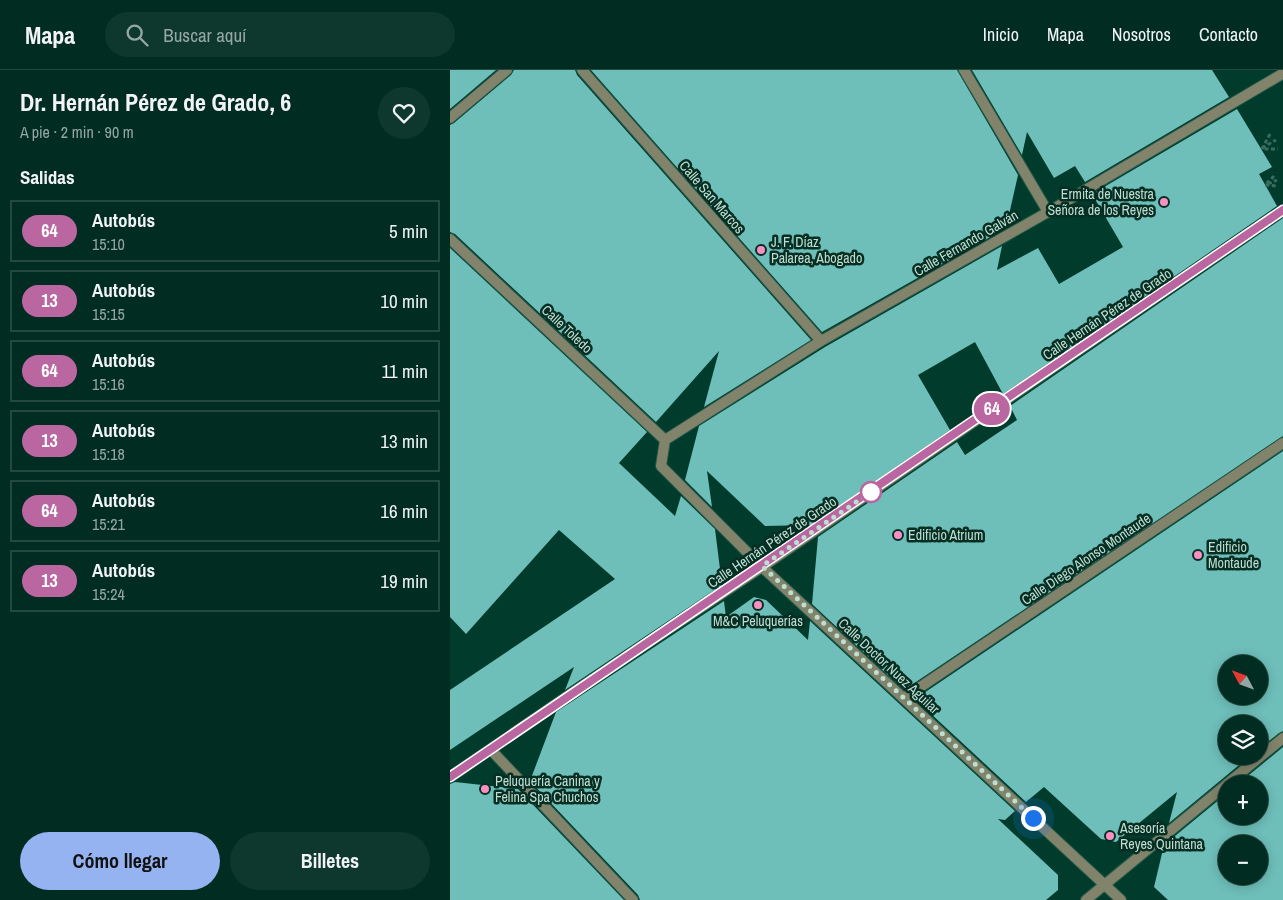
<!DOCTYPE html>
<html lang="es">
<meta charset="utf-8">
<style>
body{margin:0;font-family:"Archivo Narrow",sans-serif;background:#0e382e;color:#f1f3f6;height:100vh;display:flex;flex-direction:column;font-size:19px;white-space:nowrap}
*{box-sizing:border-box;margin:0}
p{font-size:16px;color:#95a7a5}
.icon{flex:none;width:28px;height:28px;fill:none;stroke:currentColor;stroke-width:2;stroke-linecap:round;stroke-linejoin:round}
.map{position:relative;flex:1;overflow:hidden}
.sheet{display:flex;flex-direction:column;background:#002c21;width:450px}
.sheet>*{flex:none}
.badge{padding:0 10px;border-radius:16px;font-size:18px;line-height:32px}
.needle{width:32px;rotate:311deg}
.fabs{position:absolute;left:768px;top:585px;display:grid;gap:10px}
.fabs a{display:grid;place-items:center;width:50px;height:50px;border-radius:50%;background:#002c21;box-shadow:0 2px 12px #0003,0 0 0 1px #22483f;font-size:25px}
.you{position:absolute;width:25px;height:25px;margin:-12px;border:4px solid #fff;border-radius:50%;background:#1a73e8;box-shadow:0 0 0 8px #1a73e833}
.map>.badge{position:absolute;translate:-50% -50%;box-shadow:0 0 0 2px #fff}
h2{padding:0 20px;font-size:19px;line-height:45px}
.round{display:grid;place-items:center;flex:none;width:52px;height:52px;border-radius:26px;background:#0e382e}
.head{display:flex;align-items:center;justify-content:space-between;height:85px;padding:0 20px}
h1{font-size:24px;font-weight:700;line-height:38px}
.action{display:flex;gap:10px;margin-top:auto;padding:10px 20px}
.action a{flex:1;height:58px;border-radius:30px;background:#95b2f1;color:#111;font-size:20px;font-weight:700;line-height:58px;text-align:center}
.action a+a{background:#0e382e;color:#f1f3f6}
ul{padding:0;list-style:none}
li{display:flex;align-items:center;gap:15px;height:62px;margin:0 10px 8px;padding:0 10px;border:2px solid #22483f;border-radius:0px}
li div{flex:1}
li b{display:block;font-size:19px}
li em{font-style:normal}
li .badge{min-width:55px;font-weight:700;text-align:center}
header{display:flex;align-items:center;gap:30px;box-sizing:border-box;height:70px;padding:0 25px;background:#002c21;border-bottom:1px solid #22483f}
header strong{font-size:24px}
nav{display:flex;gap:28px;margin-inline-start:auto;font-size:18px}
.search{width:350px;height:45px;background:#0e382e;display:flex;align-items:center;gap:12px;box-sizing:border-box;padding:0 18px;border-radius:28px;color:#95a7a5;font-size:19px}
main{display:flex;flex:1;min-height:0}
.map>svg:first-child{display:block}
.building{fill:#6ebeb9;fill-rule:evenodd}
.lines{fill:none;stroke-linecap:round;stroke-linejoin:round}
.minor-casing{stroke:#22594a;stroke-width:12}
.path{stroke:#396c5e;stroke-width:3;stroke-dasharray:4 2.5;stroke-linecap:butt}
.minor{stroke:#81836b;stroke-width:10}
.line-casing{stroke:#fff;stroke-width:11}
.line{stroke:#b966a1;stroke-width:8}
.walk{stroke:#bddfd2;stroke-width:5;stroke-dasharray:0 9}
.poi-dot{fill:#fb8fc3;stroke:#072e23;stroke-width:2}
.stop-dot{fill:#fff;stroke:#b966a1;stroke-width:2.5}
.labels{text-anchor:middle;stroke-width:5;stroke-linejoin:round;paint-order:stroke}
.poi-label{font-size:14px;fill:#bddfd2;stroke:#072e23;text-anchor:start}
.street-label{font-size:14px;fill:#bddfd2;stroke:#072e23}
</style>
<header>
<strong>Mapa</strong>
<div class="search"><svg class="icon" aria-label="search" viewBox="0 0 24 24"><circle cx="10" cy="10" r="6"/><path d="M15 15l6 6"/></svg>Buscar aquí</div>
<nav><a>Inicio</a><a>Mapa</a><a>Nosotros</a><a>Contacto</a></nav>
</header>
<main>
<section class="sheet">
<div class="head"><div><h1>Dr. Hernán Pérez de Grado, 6</h1><p>A pie · 2 min · 90 m</p></div><a class="round"><svg class="icon" aria-label="heart" viewBox="0 0 24 24"><path d="M12 20l-8-8c-3-5 5-10 8-4 3-6 11-1 8 4z"/></svg></a></div>
<h2>Salidas</h2>
<ul>
<li><span class="badge" style="background:#b966a1;color:#fff">64</span><div><b>Autobús</b><p>15:10</p></div><em>5 min</em></li>
<li><span class="badge" style="background:#b966a1;color:#fff">13</span><div><b>Autobús</b><p>15:15</p></div><em>10 min</em></li>
<li><span class="badge" style="background:#b966a1;color:#fff">64</span><div><b>Autobús</b><p>15:16</p></div><em>11 min</em></li>
<li><span class="badge" style="background:#b966a1;color:#fff">13</span><div><b>Autobús</b><p>15:18</p></div><em>13 min</em></li>
<li><span class="badge" style="background:#b966a1;color:#fff">64</span><div><b>Autobús</b><p>15:21</p></div><em>16 min</em></li>
<li><span class="badge" style="background:#b966a1;color:#fff">13</span><div><b>Autobús</b><p>15:24</p></div><em>19 min</em></li>
</ul>
<div class="action"><a>Cómo llegar</a><a>Billetes</a></div>
</section>
<div class="map">
<svg width="833" height="830" viewBox="0 0 833 830">
<rect width="100%" height="100%" fill="#003b2c"/>
<path class="building" d="M0,0H46L0,39Z
M64,0H125L127,5L361,270L254,337L269,281L206,352L5,164L0,162V55L4,53L61,5Z
M141,0H507L568,105L556,158L372,262Z
M522,0H762L779,27L635,112L625,96L604,108L577,62L572,85Z
M787,39L822,97L809,104L827,136L553,324L525,272L468,305L500,360L361,455L315,456L257,401L262,437L235,410L249,356L375,277L552,176L547,200L588,178L609,214L673,177L642,124Z
M833,148V366L454,620L362,534L368,467L507,372L515,385L567,350L560,336Z
M0,178L197,362L169,393L225,446L231,426L265,459L272,515L115,620L124,597L0,680V620L165,509L109,460L16,564L0,547Z
M833,381V661L829,663L809,679V654H776V686H800L719,753L727,722L666,772L651,769L594,717L576,732L465,629ZM776,594H809V626H776Z
M304,527L316,530L358,570L360,551L565,741L555,750L548,749L608,805V820L596,830H190L188,825L80,711L106,642L274,531L276,547Z
M833,677V830H718L704,817L714,775L776,724V746H809V714H788ZM776,774H809V806H776Z
M5,712L68,719L174,830H0V714Z"/>
<g class="lines">
<defs>
<path id="minor" d="M132,0L371,271
M514,0L598,142
M0,48L57,0
M0,169L215,370
M215,370L371,271L598,142L832,4
M215,370L211,396L312,497L671,830
M454,628L833,373
M41,680L183,830
M0,707L131,617L312,497L833,140
M777,714L833,668
M636,830L776,715"/>
</defs>
<use href="#minor" class="minor-casing"/>
<path class="path" d="M820,64L812,79H828
M812,78L826,70
M824,106L815,115L826,116
M818,114L827,110"/>
<use href="#minor" class="minor"/>
</g>
<g class="lines">
<defs>
<path id="line" d="M0,707C278,519 555,329 833,140"/>
</defs>
<use href="#line" class="line-casing"/>
<use href="#line" class="line"/>
<path class="walk" d="M421,422L312,496L583,748"/>
</g>
<g class="poi-dot">
<circle cx="714" cy="132" r="5"/>
<circle cx="311" cy="180" r="5"/>
<circle cx="448" cy="465" r="5"/>
<circle cx="748" cy="485" r="5"/>
<circle cx="308" cy="535" r="5"/>
<circle cx="35" cy="719" r="5"/>
<circle cx="660" cy="766" r="5"/>
</g>
<circle class="stop-dot" cx="421" cy="422" r="10"/>
<g class="labels">
<g class="poi-label">
<text x="704" y="129" text-anchor="end">Ermita de Nuestra<tspan x="704" dy="16">Señora de los Reyes</tspan></text>
<text x="321" y="177">J. F. Díaz<tspan x="321" dy="16">Palarea, Abogado</tspan></text>
<text x="458" y="470">Edificio Atrium</text>
<text x="758" y="482">Edificio<tspan x="758" dy="16">Montaude</tspan></text>
<text x="308" y="556" text-anchor="middle">M&amp;C Peluquerías</text>
<text x="45" y="716">Peluquería Canina y<tspan x="45" dy="16">Felina Spa Chuchos</tspan></text>
<text x="670" y="763">Asesoría<tspan x="670" dy="16">Reyes Quintana</tspan></text>
</g>
<g class="street-label">
<text transform="translate(262 127) rotate(49)" y="5">Calle San Marcos</text>
<text transform="translate(516 173) rotate(-30)" y="5">Calle Fernando Galván</text>
<text transform="translate(657 244) rotate(-34)" y="5">Calle Hernán Pérez de Grado</text>
<text transform="translate(117 259) rotate(43)" y="5">Calle Toledo</text>
<text transform="translate(322 472) rotate(-34)" y="5">Calle Hernán Pérez de Grado</text>
<text transform="translate(636 489) rotate(-34)" y="5">Calle Diego Alonso Montaude</text>
<text transform="translate(439 596) rotate(43)" y="5">Calle Doctor Nuez Aguilar</text>
</g>
</g>
</svg>
<div class="fabs">
<a><svg class="needle" viewBox="-14 -14 28 28"><path d="M0-13l5 13h-10z" fill="#e53935"/><path d="M0 13l5-13h-10z" fill="#95a7a5"/></svg></a>
<a><svg class="icon" aria-label="layers" viewBox="0 0 24 24"><path d="M12 4l9 5-9 5-9-5zM3 14l9 5 9-5"/></svg></a>
<a>+</a>
<a>−</a>
</div>
<div class="you" style="left:583px;top:748px"></div>
<b class="badge" style="left:542px;top:339px;background:#b966a1;color:#fff">64</b>
</div>
</main>
